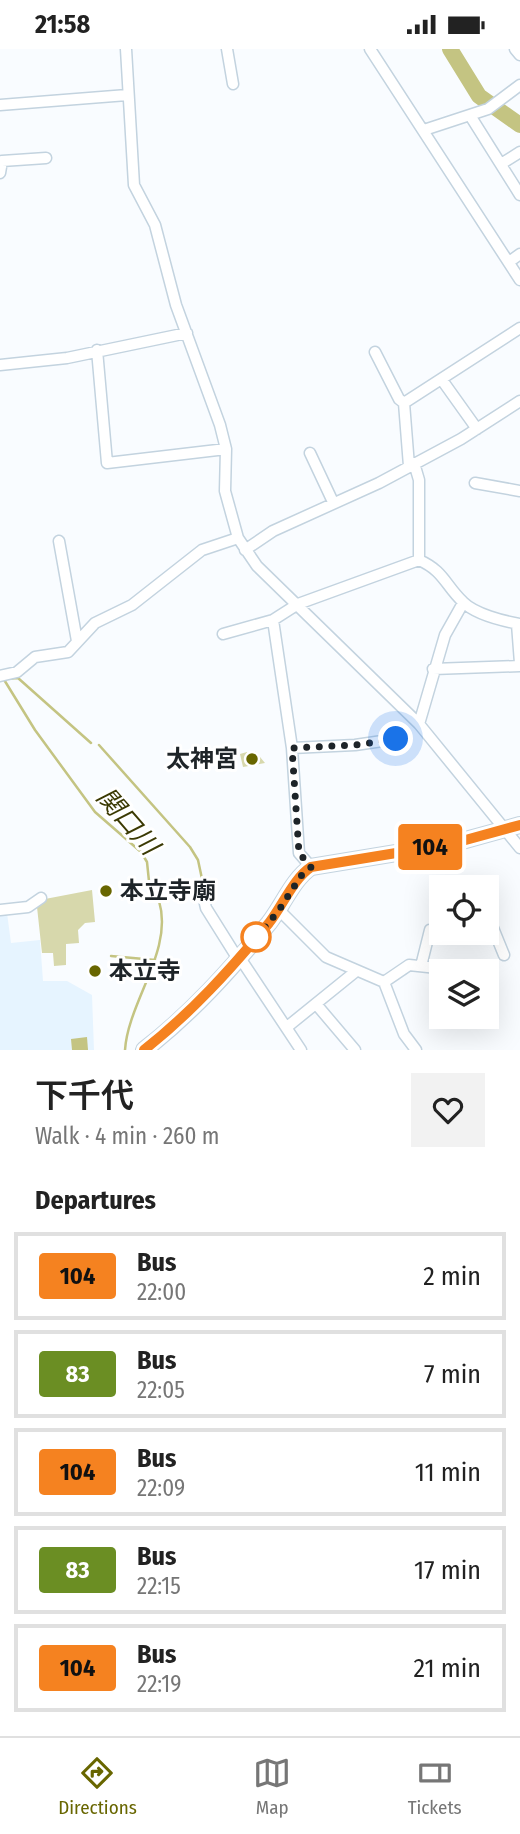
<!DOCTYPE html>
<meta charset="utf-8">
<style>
body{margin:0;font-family:"Fira Sans Condensed","Noto Sans JP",sans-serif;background:#f2f2f2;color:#222;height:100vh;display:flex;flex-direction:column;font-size:26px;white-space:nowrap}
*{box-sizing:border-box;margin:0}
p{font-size:23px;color:#767676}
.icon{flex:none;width:38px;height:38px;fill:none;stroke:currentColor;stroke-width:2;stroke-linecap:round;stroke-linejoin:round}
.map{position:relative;height:1001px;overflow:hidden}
.drawer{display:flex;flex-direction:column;background:#fff;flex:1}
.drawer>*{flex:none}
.badge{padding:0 14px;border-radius:5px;font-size:24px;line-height:46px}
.fabs{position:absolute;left:429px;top:826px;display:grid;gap:14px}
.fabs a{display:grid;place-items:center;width:70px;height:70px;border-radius:0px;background:#fff;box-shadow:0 7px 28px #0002;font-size:35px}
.you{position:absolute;width:35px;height:35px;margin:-18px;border:5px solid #fff;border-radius:50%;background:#1a73e8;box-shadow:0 0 0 10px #1a73e833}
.map>.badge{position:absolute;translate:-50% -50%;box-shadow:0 0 0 4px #fff}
h2{padding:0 35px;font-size:26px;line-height:63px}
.round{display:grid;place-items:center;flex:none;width:74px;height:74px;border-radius:0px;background:#f2f2f2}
.overview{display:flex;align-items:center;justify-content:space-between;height:119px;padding:0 35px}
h1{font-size:33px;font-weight:600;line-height:52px}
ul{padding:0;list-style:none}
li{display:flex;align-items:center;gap:21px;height:88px;margin:0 14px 10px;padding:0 21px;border:4px solid #e0e0e0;border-radius:0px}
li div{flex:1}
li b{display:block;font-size:26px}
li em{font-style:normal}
li .badge{min-width:77px;font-weight:700;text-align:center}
.status{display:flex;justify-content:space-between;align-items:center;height:49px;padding:0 35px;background:#fff;direction:ltr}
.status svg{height:19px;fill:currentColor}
.tab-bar{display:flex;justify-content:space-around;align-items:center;height:98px;border-top:2px solid #e0e0e0;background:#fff;font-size:19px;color:#767676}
.tab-bar a{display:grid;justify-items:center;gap:4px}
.tab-bar .current{color:#686600}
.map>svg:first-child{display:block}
.built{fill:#e6f4ff}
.green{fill:#d7d8ac}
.water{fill:#c4c482}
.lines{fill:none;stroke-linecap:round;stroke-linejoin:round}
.stream{stroke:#c4c482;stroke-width:2.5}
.river{stroke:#c4c482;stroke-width:16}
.street-casing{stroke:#c3d3df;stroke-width:13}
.secondary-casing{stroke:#c3d3df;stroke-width:18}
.street{stroke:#fff;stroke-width:10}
.secondary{stroke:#d6ecfb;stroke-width:14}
.line-casing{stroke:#fff;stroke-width:16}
.line{stroke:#f58220;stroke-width:10}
.walk{stroke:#1e2428;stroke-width:7;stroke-dasharray:0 12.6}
.poi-dot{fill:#686600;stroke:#fff;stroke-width:2.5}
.stop-dot{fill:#fff;stroke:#f58220;stroke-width:3.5}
.labels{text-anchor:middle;stroke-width:6;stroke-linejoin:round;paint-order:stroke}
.poi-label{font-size:24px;font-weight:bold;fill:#1e2428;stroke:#fff;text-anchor:start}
.water-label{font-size:26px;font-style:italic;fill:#3b3a04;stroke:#fff}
</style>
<div class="status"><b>21:58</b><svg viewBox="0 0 49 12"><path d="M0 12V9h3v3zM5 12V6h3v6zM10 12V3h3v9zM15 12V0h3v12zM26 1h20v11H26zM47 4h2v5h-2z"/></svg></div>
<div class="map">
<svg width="520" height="1001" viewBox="0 0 520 1001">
<rect width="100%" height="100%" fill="#f9fcff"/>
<path class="built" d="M0,864H7L11,894L40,891L43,932H67L92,946L94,1001H0Z"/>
<path class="green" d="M255,702L265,714L243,718L240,705L247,703L250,710L257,708Z
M92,841L95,873L85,874L78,881L79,894L66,895V916L54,917L53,904H42L37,858L45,850Z"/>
<path class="water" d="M87,988L88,1001H72L71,990Z"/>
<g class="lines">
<path class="stream" d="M3,629L35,681L95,763L141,803L147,813L150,842L159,852C174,901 128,953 125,1001
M4,630L18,629L91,694
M99,696L190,798L198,811L205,844
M111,907L155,911"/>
<path class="river" d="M450,0L479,47L520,76"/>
<defs>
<path id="street" d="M126,0L134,136L155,176L176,256L220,376L226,400L225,442L238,489L257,517L419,675L520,799
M227,0L233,35
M370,0L520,231
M515,0L520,6
M0,56L127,46
M471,68L520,146
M424,81L488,60L520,36
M501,115L520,103
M0,124L2,112L46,109
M509,213L520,205
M97,301L107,414L226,400
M375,303L399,350L404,354L520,279
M0,316L67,309L187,284
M442,331L477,380
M404,354L409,417
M310,404L333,453
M414,414L419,431V511C444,522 445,536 463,553C475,565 503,572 520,575
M475,434L520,442
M59,492L77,592
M245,501L273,482L379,434L461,390L520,352
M273,571L292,699L299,804L311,818
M517,575L520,614
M223,585L273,571L298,555L419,511
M433,620L520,617
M0,627L17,623L35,608L68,603L95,574L132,556L202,501L238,489
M419,675L445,586L463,554
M292,699L355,696L396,690
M203,846L206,859L238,910
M0,861L28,858L41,849
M279,861L326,908L384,933L404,985L416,1001
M486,879H493L504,906
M240,909L301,1001
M421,917L430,881L441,882
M384,933L409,916L465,922
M316,955L355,1001
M287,978L355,923"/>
<path id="secondary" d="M144,1001C192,964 230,921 269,874C283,856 293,830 311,818L451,795L520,776"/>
</defs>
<use href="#street" class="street-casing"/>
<use href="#secondary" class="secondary-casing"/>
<use href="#street" class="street"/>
<use href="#secondary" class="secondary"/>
</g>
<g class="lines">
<defs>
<path id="line" d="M144,1001C192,963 230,921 269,874C283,856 293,830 311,818L451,795L520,776"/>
</defs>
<use href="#line" class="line-casing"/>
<use href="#line" class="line"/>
<path class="walk" d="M256,888L253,893L279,861L301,827L311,818L299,804L292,699L355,696L396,690"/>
</g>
<g class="poi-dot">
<circle cx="252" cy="710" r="7"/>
<circle cx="106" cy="842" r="7"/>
<circle cx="95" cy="922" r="7"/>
</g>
<circle class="stop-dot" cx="256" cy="888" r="14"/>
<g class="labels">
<g class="poi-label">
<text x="238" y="718" text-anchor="end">太神宮</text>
<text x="120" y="850">本立寺廟</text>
<text x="109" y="930">本立寺</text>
</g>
<g class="water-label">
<text transform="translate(128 772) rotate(49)" y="9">関口川</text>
</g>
</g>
</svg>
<div class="fabs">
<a><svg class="icon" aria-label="locate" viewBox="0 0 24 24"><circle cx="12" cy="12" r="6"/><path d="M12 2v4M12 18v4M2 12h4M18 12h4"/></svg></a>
<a><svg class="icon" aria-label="layers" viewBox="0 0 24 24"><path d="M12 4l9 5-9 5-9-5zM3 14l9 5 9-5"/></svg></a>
</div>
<div class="you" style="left:396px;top:690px"></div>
<b class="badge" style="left:430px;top:798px;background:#f58220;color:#111">104</b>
</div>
<section class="drawer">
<div class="overview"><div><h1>下千代</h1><p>Walk · 4 min · 260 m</p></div><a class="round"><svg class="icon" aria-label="heart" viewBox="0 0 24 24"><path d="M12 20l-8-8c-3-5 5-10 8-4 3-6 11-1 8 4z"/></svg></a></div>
<h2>Departures</h2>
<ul>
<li><span class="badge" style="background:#f58220;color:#111">104</span><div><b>Bus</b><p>22:00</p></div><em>2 min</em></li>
<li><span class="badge" style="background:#6b8e23;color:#fff">83</span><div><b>Bus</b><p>22:05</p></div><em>7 min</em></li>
<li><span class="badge" style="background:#f58220;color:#111">104</span><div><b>Bus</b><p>22:09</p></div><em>11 min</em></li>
<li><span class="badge" style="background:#6b8e23;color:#fff">83</span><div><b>Bus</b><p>22:15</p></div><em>17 min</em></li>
<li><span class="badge" style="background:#f58220;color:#111">104</span><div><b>Bus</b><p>22:19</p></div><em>21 min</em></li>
</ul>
</section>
<nav class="tab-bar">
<a class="current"><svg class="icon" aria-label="directions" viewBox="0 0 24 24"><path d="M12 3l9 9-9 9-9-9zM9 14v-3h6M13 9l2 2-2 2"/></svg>Directions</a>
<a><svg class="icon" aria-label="map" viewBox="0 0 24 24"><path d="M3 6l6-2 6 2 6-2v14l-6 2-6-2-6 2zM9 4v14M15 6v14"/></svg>Map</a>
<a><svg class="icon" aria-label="tickets" viewBox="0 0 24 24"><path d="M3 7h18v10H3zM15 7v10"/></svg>Tickets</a>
</nav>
